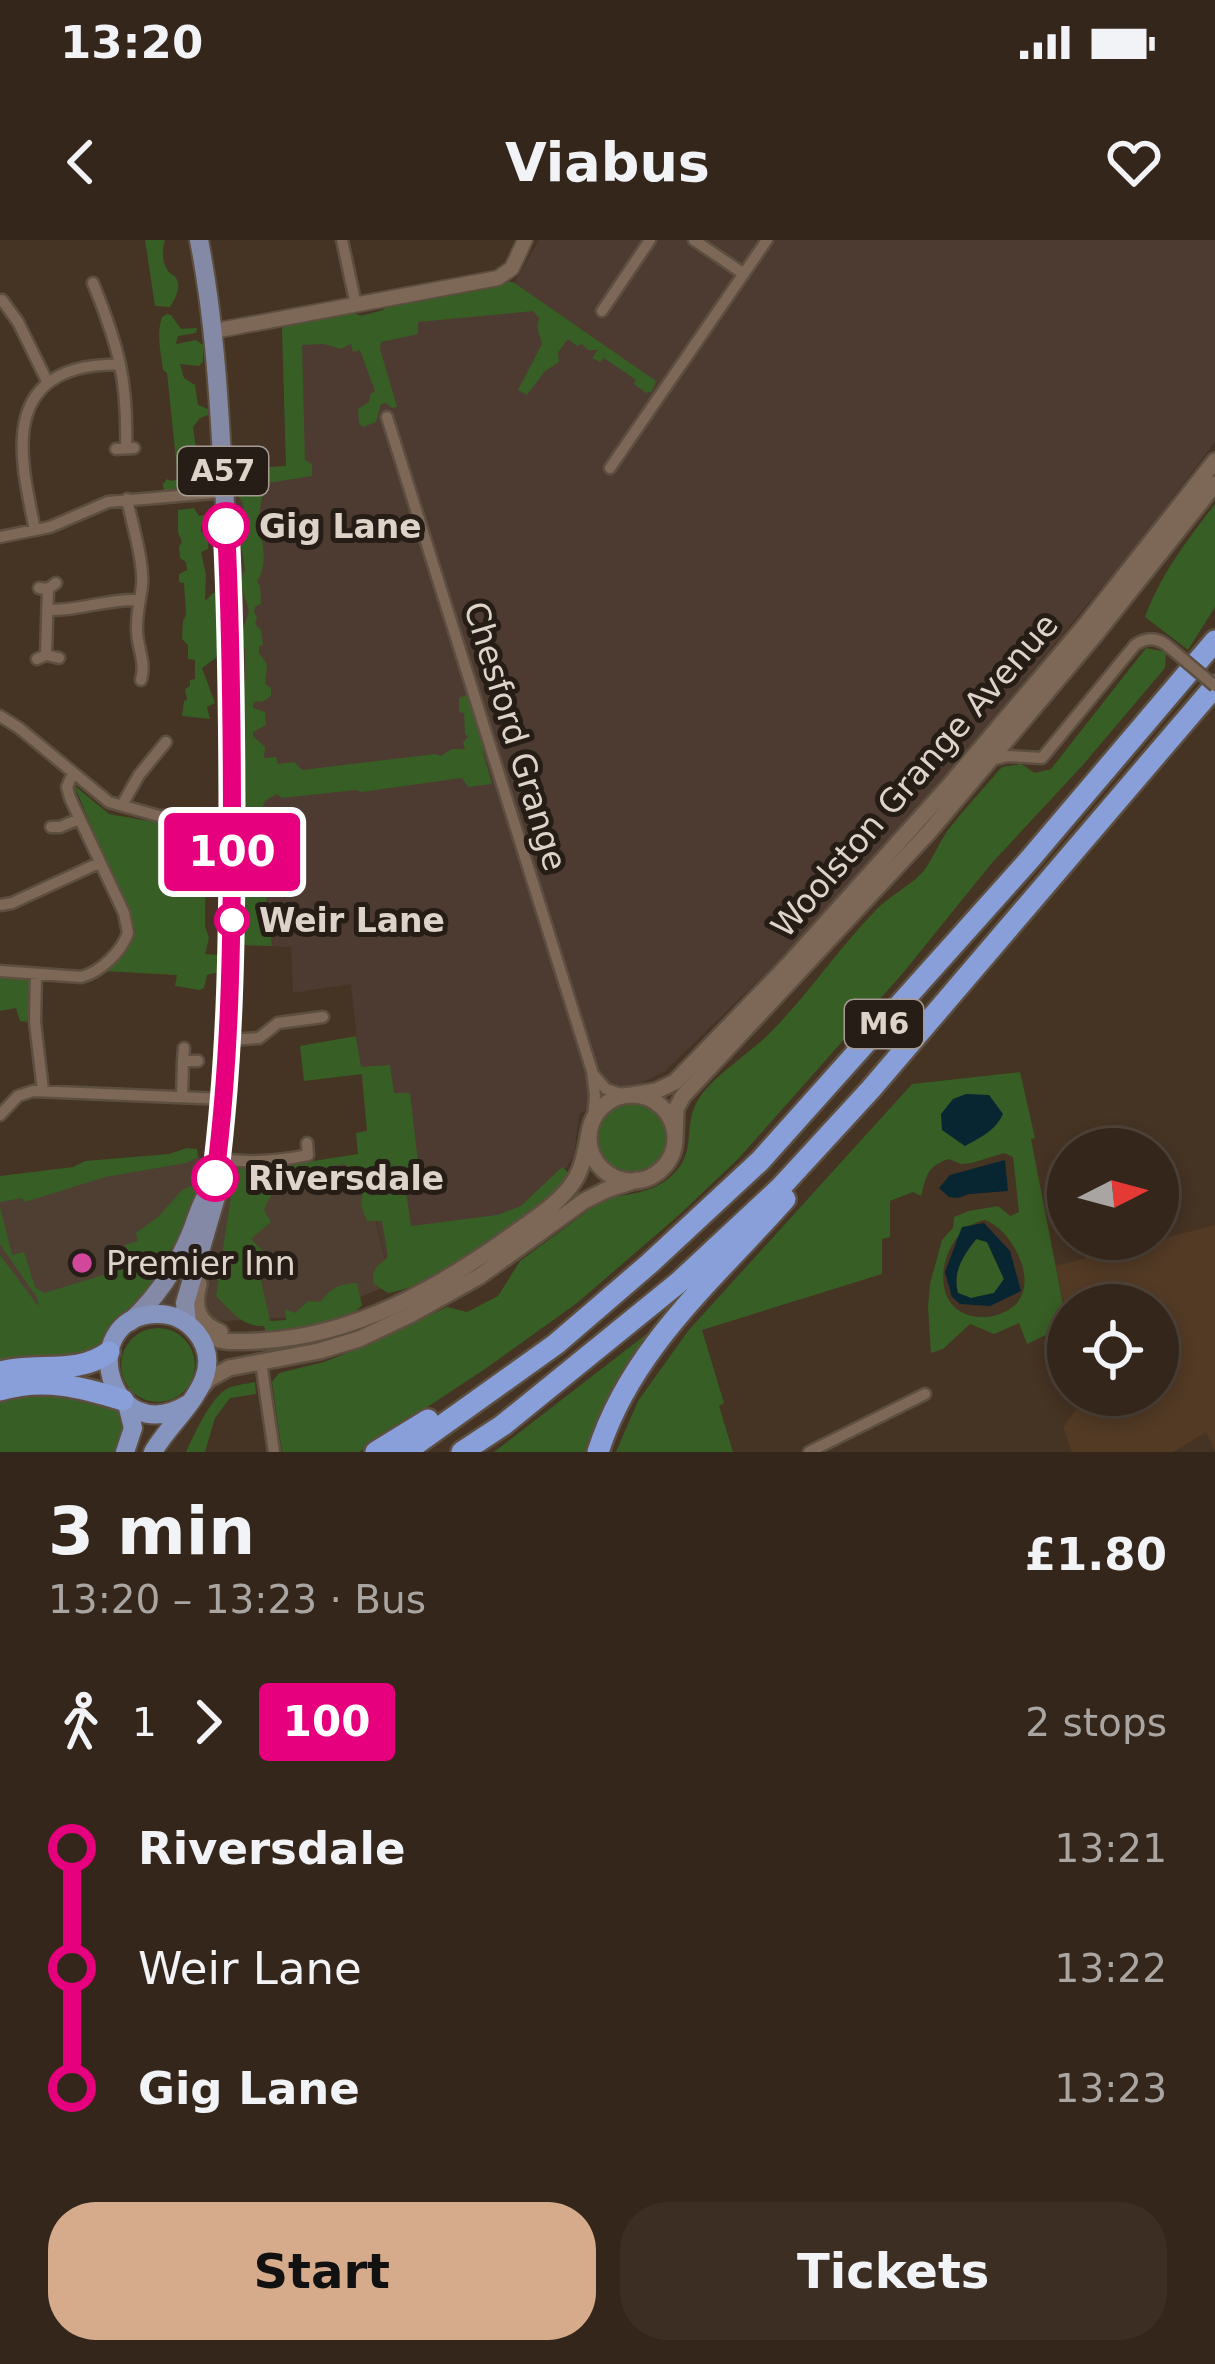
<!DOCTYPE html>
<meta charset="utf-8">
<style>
body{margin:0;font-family:"DejaVu Sans",sans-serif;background:#3c2e23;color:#f1f3f6;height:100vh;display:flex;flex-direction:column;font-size:45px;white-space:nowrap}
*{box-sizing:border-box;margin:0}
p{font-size:39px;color:#a9a5a2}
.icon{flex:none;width:66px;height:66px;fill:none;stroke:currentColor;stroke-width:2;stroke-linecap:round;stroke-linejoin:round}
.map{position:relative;height:1212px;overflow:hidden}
.panel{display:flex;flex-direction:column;background:#34261a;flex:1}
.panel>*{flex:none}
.badge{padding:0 24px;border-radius:9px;font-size:42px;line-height:78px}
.needle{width:78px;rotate:84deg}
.fabs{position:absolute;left:1047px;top:888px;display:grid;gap:24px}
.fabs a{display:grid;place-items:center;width:132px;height:132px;border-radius:50%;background:#34261a;box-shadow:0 6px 18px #0003,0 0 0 3px #4e4339;font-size:60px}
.map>.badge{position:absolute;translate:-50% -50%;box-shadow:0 0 0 6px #fff}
.legs{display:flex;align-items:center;gap:18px;height:132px;padding:0 48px;font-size:39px}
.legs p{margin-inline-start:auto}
.head{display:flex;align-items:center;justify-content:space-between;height:204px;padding:0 48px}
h1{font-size:66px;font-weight:700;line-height:90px}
.cta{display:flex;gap:24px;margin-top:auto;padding:24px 48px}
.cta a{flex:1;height:138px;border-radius:48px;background:#d6ab8b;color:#111;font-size:48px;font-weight:700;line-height:138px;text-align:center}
.cta a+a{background:#3c2e23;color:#f1f3f6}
ul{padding:0 48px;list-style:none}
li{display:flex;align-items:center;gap:42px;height:120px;font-size:45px}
li i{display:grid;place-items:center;width:18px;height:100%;margin:0 15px;background:currentColor}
li i::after{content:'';width:30px;height:30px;margin:-15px;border:9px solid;border-radius:50%;background:#34261a}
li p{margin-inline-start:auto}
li:first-child i{background:linear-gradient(#0000 50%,currentColor 0)}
li:last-child i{background:linear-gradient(currentColor 50%,#0000 0)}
.status{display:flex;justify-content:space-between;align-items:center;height:84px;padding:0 60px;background:#34261a;direction:ltr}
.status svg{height:33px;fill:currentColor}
header{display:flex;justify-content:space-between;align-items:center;height:156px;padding:0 48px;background:#34261a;font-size:54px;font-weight:700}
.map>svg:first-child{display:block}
.commercial{fill:#4e3f32}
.industrial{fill:#4d3b31}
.built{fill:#523a25}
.green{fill:#375e24;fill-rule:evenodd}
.water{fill:#082532;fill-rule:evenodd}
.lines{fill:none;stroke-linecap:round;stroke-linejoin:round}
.minor-casing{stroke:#5d4f40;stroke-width:15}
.tertiary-casing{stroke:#5d4f40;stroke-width:18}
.secondary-casing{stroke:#5d4f40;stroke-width:20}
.primary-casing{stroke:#5d4f40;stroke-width:22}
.trunk-casing{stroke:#5d4f40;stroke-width:22}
.motorway-casing{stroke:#5d4f40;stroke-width:26}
.minor{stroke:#7d6857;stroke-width:10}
.tertiary{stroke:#7d6857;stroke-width:14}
.secondary{stroke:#7d6857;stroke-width:15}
.primary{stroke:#8489a6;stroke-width:18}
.trunk{stroke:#8694c0;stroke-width:18}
.motorway{stroke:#899fda;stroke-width:21}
.minor-bridge-casing{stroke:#5d4f40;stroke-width:15;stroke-linecap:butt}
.minor-bridge{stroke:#7d6857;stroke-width:10}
.line-1-casing{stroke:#fff;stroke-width:27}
.line-1{stroke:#e6007e;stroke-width:18}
.stop-1-dot{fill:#fff;stroke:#e6007e;stroke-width:6}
.hotel-dot{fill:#d1479c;stroke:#251d16;stroke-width:4.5}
.labels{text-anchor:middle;stroke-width:10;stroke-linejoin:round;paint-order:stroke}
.shield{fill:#251d16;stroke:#a69c93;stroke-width:3}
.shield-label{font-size:30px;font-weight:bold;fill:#ded3c9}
.stop-label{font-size:33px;font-weight:bold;fill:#ded3c9;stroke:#251d16;text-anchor:start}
.street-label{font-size:33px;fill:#ded3c9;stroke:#251d16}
.poi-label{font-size:33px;fill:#ded3c9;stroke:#251d16;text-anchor:start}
</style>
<div class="status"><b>13:20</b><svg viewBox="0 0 49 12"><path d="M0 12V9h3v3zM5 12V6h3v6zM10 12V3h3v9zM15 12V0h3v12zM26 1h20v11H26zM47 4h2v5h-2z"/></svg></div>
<header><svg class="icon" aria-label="back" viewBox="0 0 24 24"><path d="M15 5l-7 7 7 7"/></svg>Viabus<svg class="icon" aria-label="heart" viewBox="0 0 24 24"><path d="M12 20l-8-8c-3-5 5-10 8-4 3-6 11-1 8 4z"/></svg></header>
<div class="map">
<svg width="1215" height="1212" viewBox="0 0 1215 1212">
<rect width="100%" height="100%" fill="#453323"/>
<path class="commercial" d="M359,914L391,1044L317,1076L225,1081L40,1071L0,1015V936L198,917L232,927L302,926Z"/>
<path class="industrial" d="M539,0H1215V202L1140,301L900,591L792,708L664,832L579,874L574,916L547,955L391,1044L356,893L367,890L351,744L293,753L291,707L243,705L244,572L235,234H240V228L286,226L282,88L510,50Z"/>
<path class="built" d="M1215,985V1211L1206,1192L1173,1212H1072L1063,1188L1086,1155H1158V1065H1068V1087L1056,1026Z"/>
<path class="green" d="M145,0H165C162,9 162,23 168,31C170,34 174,35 176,38C182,47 175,59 170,67L155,66Z
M504,41L513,42L656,141L652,151L646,153L634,144L636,140L604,118L600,122L592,118L598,110H588L582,104L577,106L568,99L558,112L559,122L545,131L527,155L518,150L542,104L537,87L539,78L533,71L418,82V94L381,102L380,109L397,167L392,168L386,163L381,164L376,182L363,187L359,183L358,169L369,162L370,155L375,151L360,110L353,112L351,104L341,109L324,104L302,105L305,220L312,224V236L262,244L260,249L263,255C252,286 274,314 257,342L260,346L261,364L255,367L254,372L257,377L255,384L261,390L263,405L259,406V413L267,424L265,444L271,448V456L262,462L256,461L253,464V468L265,472L266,485L253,492V496L265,507L264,518L276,517L278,524L294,522L302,530L435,514L441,516L452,509H465L463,502L468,497L465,494L464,473L459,472V458L469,454L472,458L471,471L477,476L475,482L480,486L479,493L486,503L483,513L492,544L468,547L462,538L361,552L356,550L282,558L277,554L265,561L257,581L272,706L243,705L245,545L239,535L244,528L239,522L240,466L245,441V410L241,395L249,371C246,358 237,344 245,330L241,303L246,298V289L241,287L240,278L244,274C244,266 243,261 237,255L236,243L243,229L286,226L282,88C304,79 340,64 361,76L383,70L390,63Z
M167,74L171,75L181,89L197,88L196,93L178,96L176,104L196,100L203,105V122L199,126L180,124L184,138L195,145L198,165L208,169V175L200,178L193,187L198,222L207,224V246L204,251L168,254L164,252L163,244L167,239L171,241L178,239L167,133L163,130C161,113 156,94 162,77Z
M1215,264V367L1188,410L1145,377C1161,334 1187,300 1215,264Z
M194,268L199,276L213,273L212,285L201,286V292L209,295L208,309L201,312L206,334L205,361L213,353L224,352L223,405L219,408L216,418L202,428L215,463L207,467L210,479L182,476L184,461L187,460L185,449L190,446V440L195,439V420L188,419V405L182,399L183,381L186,375L184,343L179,342V334L187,330L186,322L180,318L179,307L182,302L178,292V270Z
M1146,408L1166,412L1165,428L1082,526L991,624L903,733L738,919L679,975L577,1063L485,1129L359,1212H282L272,1142L279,1133L324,1122L365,1106L447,1067L467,1072L498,1056L520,1021L601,961C624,953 649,955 669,938C703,910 676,883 706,849C725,828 748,814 768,795C807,756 838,709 876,670C890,655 914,644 925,629C934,617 939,602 948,590C965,568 984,548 1002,527L1021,524L1035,533L1051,529Z
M74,545L109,574L206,591L205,686L209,698L205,714L219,715L223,731L207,735L204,748L200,750L175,746L177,735L102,731L118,717L136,692Z
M0,736L29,737L31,747L28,782L20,781L16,768L0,771Z
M356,796L361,827L390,825L394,853H410L421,948L406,951L411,986L497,975L521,966L562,927L570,934C546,975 435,1046 388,1053L374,1044C370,1030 378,1026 388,1017L382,981H367L361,966L363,949L345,924C311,930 277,933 264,970L271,982L251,999L269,1017L258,1027L270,1081L286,1080L285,1069L295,1073L308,1061L320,1062C334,1046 337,1045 357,1043L362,1065C348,1084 291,1091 267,1095L264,1086C244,1088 230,1070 216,1056L235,929L268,928L358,914L356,893L367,891L362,834L304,841L300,806Z
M1020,832L1035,898L1031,899L1067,1085L1027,1104L1019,1083L994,1094L970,1084L943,1109L931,1113L928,1067L930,1044L942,1000L953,988L954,977L969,971L998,966L1010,976L1019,972L1013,917L1004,913L972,923L961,924L949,919C928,925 926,936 921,956L913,952L890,961V997L882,999V1034L702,1090L724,1163L719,1166L733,1212H616L638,1161L688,1091L912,844ZM985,980C1011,989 1040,1041 1015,1065C1006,1073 992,1078 981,1077C922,1075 939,988 985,980Z
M596 898a36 36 0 1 1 72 0a36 36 0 1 1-72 0Z
M187,908L197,909L198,917L186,923L105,937L25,962L22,958L0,962V936L73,927L85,921L169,914Z
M196,944L201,952L162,1035L102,1106L90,1114L0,1124V1015L39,1067L37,1058L0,1004V967L12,1015L24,1012L35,1047L44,1053L130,1027L125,1005L138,1001L136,993L159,976L182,950Z
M977,998L987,1002L1004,1039L994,1053L971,1058L958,1053C952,1031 964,1015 977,998Z
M666,1079L592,1212H494Z
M121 1125a37 37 0 1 1 74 0a37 37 0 1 1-74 0Z
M255,1142L256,1154L230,1158L215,1178L205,1212H186C194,1195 209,1161 225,1150C232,1145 246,1144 255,1142Z
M63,1151L108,1164L118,1171L124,1197L116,1212H0V1159Z"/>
<path class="water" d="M966,854L989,855L1003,874C995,891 981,897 965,906L942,890L941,874L953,859Z
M1005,920L1008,951L969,954L958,958L949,957L939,948L950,935Z
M984,983L1010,1011L1021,1051L990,1066L960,1064L952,1057L945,1032L962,987ZM976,999L987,1002L1004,1039L994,1053L971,1058L958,1053C952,1031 964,1015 976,999Z"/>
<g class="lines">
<defs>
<path id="minor" d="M342,0L356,65
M694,0L744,34
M93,43C118,105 128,140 126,207
M2,60L18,82L48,143
M602,71L650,0
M387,177L592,831L595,855L593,879
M116,209L134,208
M610,228L767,0
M127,259C132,284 144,321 142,346C140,361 136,376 137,392C138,410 146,422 141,440
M35,290C23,230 0,147 81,128C93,125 107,125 120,124
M0,297L50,287L108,262L225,252
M39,348L48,349L56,343
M48,370C79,371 106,359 137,360
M46,415L48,349
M37,419L46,415L59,418
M0,476L19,488L109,562L159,576L232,575
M991,520L1008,516L1042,518L1135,405C1146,397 1158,397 1169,407
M122,565L139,535L166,502
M51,587H60L79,579
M0,665L12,663L99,623
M0,731L81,737C101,732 121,712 128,693L124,673L70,558L67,547L73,533
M36,734L35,782L43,851
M228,800L259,798L278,783L323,777
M184,808L183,821H198
M593,834L606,849L624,855
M182,857L183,821
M0,875L18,856L33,851L223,859
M217,919C249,923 276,922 308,915L307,903
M261,1122L274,1212
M809,1212L925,1154"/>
<path id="tertiary" d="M214,91L498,38L512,28L525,0"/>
<path id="secondary" d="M631,855L656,851L675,842L789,724L948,547L1087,383L1215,221
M589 898a43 43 0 1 1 86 0a43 43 0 1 1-86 0Z
M675,897L676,869L683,856L929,592L1095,395L1215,244
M199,1044C193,1066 197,1083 220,1092
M196,1090C218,1104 234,1102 258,1101C355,1097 442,1046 519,990C537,977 562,961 574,941C584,926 586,906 590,888
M202,1147L209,1139L229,1128L319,1111L359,1099L410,1075L480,1036L584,961L606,950L637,940"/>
<path id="primary" d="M130,1082C157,1057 177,1027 191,993C197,978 201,961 211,948
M187,1083L185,1063L216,957L214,944C233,803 232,660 232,517C232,417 229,317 222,217C218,144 213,72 199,0"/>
<path id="trunk" d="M125,1212L133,1188L127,1164
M153,1212C173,1176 232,1136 196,1092C186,1080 171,1073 155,1074C74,1078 109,1212 188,1164"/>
<path id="motorway" d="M0,1132C38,1122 77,1136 109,1112
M0,1150C43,1137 82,1147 123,1160
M376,1212L428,1180
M405,1212L556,1104L649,1024L760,921L1030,619L1215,401
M462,1212L503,1185L678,1043L780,948L871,849L1215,446
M598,1212C631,1108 715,1038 785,959"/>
</defs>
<use href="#minor" class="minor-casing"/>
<use href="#tertiary" class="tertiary-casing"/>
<use href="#secondary" class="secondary-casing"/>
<use href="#primary" class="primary-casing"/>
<use href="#trunk" class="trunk-casing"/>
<use href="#motorway" class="motorway-casing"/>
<use href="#minor" class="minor"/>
<use href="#tertiary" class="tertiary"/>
<use href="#secondary" class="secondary"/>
<use href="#primary" class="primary"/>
<use href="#trunk" class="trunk"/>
<use href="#motorway" class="motorway"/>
<defs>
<path id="minor-bridge" d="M1169,407L1215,446"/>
</defs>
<use href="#minor-bridge" class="minor-bridge-casing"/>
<use href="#minor-bridge" class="minor-bridge"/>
</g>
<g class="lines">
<defs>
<path id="line-1" d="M215,938C230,822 232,706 232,589C232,488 231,387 226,286"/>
</defs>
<use href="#line-1" class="line-1-casing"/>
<use href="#line-1" class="line-1"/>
</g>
<g class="stop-1-dot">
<circle cx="226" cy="286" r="21"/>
<circle cx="232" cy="680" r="15"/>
<circle cx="215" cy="938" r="21"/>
</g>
<circle class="hotel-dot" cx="82" cy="1023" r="12"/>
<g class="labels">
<g class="shield">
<rect x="178" y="207" width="90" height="48" rx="9"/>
<rect x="845" y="760" width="78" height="48" rx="9"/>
</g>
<g class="shield-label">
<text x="223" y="241">A57</text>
<text x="884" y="794">M6</text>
</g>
<g class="stop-label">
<text x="259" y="298">Gig Lane</text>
<text x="259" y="692">Weir Lane</text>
<text x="248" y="950">Riversdale</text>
</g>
<g class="street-label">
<text transform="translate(516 496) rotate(73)" y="12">Chesford Grange</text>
<text transform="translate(914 535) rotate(-49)" y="12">Woolston Grange Avenue</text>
</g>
<g class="poi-label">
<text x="106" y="1035">Premier Inn</text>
</g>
</g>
</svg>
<div class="fabs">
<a><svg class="needle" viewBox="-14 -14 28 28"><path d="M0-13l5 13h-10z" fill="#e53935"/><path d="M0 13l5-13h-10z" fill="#a9a5a2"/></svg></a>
<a><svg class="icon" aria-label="locate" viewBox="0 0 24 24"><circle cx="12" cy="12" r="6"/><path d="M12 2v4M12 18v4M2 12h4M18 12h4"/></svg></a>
</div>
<b class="badge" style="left:232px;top:612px;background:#e6007e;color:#fff">100</b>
</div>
<section class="panel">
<div class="head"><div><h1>3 min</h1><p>13:20 – 13:23 · Bus</p></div><b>£1.80</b></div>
<div class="legs"><svg class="icon" aria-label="walk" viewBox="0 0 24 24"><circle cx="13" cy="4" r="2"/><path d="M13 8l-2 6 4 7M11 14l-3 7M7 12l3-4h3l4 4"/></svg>1<svg class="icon" aria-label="forward" viewBox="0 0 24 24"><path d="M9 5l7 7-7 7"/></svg><b class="badge" style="background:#e6007e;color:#fff">100</b><p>2 stops</p></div>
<ul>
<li><i style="color:#e6007e"></i><b>Riversdale</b><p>13:21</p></li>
<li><i style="color:#e6007e"></i><span>Weir Lane</span><p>13:22</p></li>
<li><i style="color:#e6007e"></i><b>Gig Lane</b><p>13:23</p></li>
</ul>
<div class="cta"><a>Start</a><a>Tickets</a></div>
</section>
